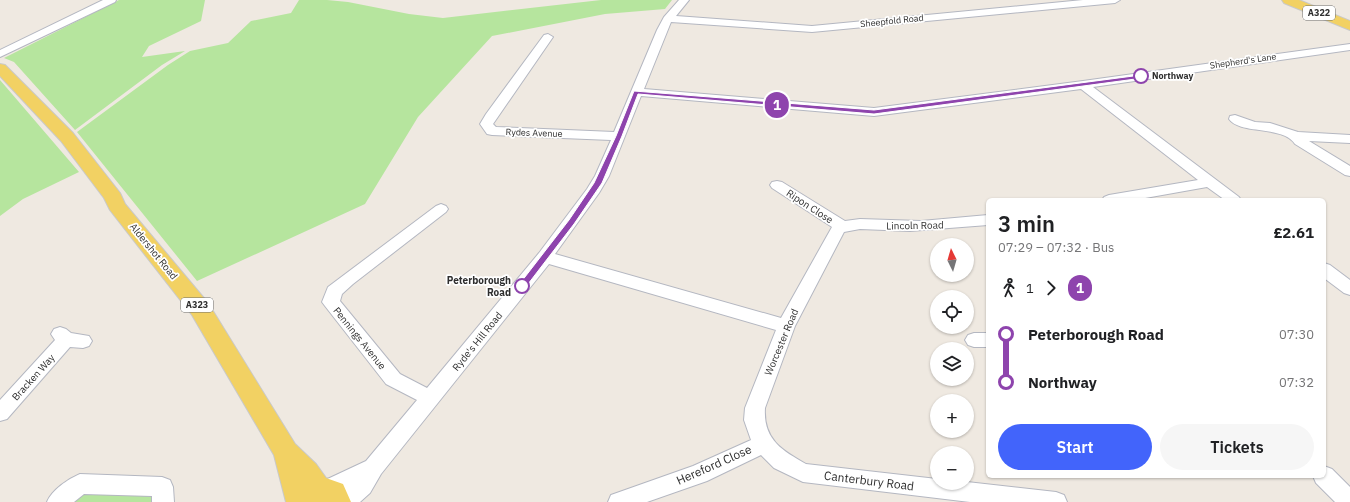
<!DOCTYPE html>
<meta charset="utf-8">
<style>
body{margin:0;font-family:"IBM Plex Sans",sans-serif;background:#f6f6f6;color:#202124;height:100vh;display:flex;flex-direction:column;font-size:15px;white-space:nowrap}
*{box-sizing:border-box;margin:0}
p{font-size:13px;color:#757577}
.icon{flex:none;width:22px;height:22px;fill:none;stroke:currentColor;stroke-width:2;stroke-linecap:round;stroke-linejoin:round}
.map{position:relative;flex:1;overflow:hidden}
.sheet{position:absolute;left:986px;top:198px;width:340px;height:280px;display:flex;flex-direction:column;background:#fff;border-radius:6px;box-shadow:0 1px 3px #0004}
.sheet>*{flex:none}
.badge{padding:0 8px;border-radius:13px;font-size:14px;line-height:26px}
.needle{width:26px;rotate:355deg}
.tools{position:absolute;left:930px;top:238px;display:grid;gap:8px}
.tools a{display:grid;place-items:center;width:44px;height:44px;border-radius:50%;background:#fff;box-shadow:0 1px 3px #0004;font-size:20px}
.map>.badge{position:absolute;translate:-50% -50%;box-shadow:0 0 0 2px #fff}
.legs{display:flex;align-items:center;gap:6px;height:44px;padding:0 12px;font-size:13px}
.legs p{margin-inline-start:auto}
.overview{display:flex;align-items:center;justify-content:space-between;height:68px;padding:0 12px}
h1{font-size:22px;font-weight:600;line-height:30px}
.primary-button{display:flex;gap:8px;margin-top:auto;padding:8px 12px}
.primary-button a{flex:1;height:46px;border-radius:24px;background:#4264fb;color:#fff;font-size:16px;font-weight:600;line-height:46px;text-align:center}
.primary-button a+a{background:#f6f6f6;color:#202124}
ul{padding:0 12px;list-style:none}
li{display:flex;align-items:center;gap:14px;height:48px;font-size:15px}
li i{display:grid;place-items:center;width:6px;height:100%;margin:0 5px;background:currentColor}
li i::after{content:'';width:10px;height:10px;margin:-5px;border:3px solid;border-radius:50%;background:#fff}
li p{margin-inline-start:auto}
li:first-child i{background:linear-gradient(#0000 50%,currentColor 0)}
li:last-child i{background:linear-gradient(currentColor 50%,#0000 0)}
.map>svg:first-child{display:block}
.green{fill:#b6e59e}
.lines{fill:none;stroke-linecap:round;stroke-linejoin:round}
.minor-casing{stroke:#b4b7c1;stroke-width:2}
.major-casing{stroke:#c9c9c9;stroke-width:2}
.minor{fill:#fff;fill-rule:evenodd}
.major{fill:#f2d163;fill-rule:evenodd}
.line-1{fill:#8e44ad;stroke:#fff}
.stop-1-dot{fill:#fff;stroke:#8e44ad;stroke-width:2}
.labels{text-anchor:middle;stroke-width:3.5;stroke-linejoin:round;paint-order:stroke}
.shield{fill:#fff;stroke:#6d6d6d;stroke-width:1}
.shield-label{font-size:9px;font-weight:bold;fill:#2e2e2e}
.far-street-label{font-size:9px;fill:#2e2e2e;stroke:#fff}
.far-stop-label{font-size:9px;font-weight:bold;fill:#2e2e2e;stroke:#fff;text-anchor:start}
.street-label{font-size:10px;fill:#2e2e2e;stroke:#fff}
.stop-label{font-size:10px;font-weight:bold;fill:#2e2e2e;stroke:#fff;text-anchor:end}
.near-street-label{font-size:12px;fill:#2e2e2e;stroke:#fff}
</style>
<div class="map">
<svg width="1350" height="502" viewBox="0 0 1350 502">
<rect width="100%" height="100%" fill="#efe9e1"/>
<path class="green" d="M119,0H205L201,21L149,46L142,57L185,51L162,65L75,130L14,62L4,58Z
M299,0H327L348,2L409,14L443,18L601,0H672L665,9L605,14L492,36L418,117L365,204L197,281L77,132L168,65L190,51L228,43L251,21L291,13Z
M0,80L79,172L23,199L0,216Z
M91,484L162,487L155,502H72Z"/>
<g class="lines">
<defs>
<path id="minor" d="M103,0H116L115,2L0,57V50Z
M679,0H689L676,16L812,26L1083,0H1120L1115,3L812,32L671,22L644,89L874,108L1083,81L1350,44V50L1093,87L1239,197L1241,200H1225L1207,187L1134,200H1102L1104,197L1109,195L1198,180L1081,89L874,116L641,96L609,176L599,193L555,254L781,318L832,227L772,188L770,185L772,182L777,181L782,182L845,221L860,219L921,221L988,215V225L910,231L860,229L844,232L795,326L765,408C763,439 781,450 806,464L937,479V483L967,482L1056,492L1064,495L1067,502H970L803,482L774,468L761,455L707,481L647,502H608L611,495L693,466L751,440L744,420L745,408L776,330L549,264L381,474L370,493L360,502H333L335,497L327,500L319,497L316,490L319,483L366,461L417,400L386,384L325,306L322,302L328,287L436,206L441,204L446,206L448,209L446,212L353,284L342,294L340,301L400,374L427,388L539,253L587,189L595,176L611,140L492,135L487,134L480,124L486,114L544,35L548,34L553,37L493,124L496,127L614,132L657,30L664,17Z
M1235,115L1255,122L1270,123L1298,132L1350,135V143L1309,141L1350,166V176L1345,175L1295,144C1283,125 1240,135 1229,119L1230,116Z
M1324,263L1330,265L1350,280V295L1344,293L1324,278Z
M60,327L66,329L71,333L89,336L92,341L89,346L83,348L70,347L7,419L0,421V400L55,340L51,334L54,329Z
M974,333H988V347H974L968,345L965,340L968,335Z
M1324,466L1332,469L1350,487V502H1335L1316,483L1313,476H1324Z
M80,474L162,477L170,480L173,487L174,502H152V496L84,494L74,502H47C52,490 68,479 80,474Z"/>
<path id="major" d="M1282,0H1299L1350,21V30L1284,3Z
M0,64L5,65L73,133L120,193L125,204L208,303L295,444L316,464L326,478L343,484L351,502H286L274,455L192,315L110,210L104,198L61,141L0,76Z"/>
</defs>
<use href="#minor" class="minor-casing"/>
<use href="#major" class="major-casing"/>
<use href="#minor" class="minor"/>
<use href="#major" class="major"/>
</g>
<path class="line-1" d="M1141,75L1144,76L1143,78L874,114L638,94L622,136L602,183L574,224L525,288H519L518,286L569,220L594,183L616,136L634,91L874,110Z"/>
<g class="stop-1-dot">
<circle cx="1141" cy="76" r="7"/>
<circle cx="522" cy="286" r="7"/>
</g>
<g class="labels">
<g class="shield">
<rect x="1303" y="6" width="32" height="14" rx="3"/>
<rect x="181" y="298" width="32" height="14" rx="3"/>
</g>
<g class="shield-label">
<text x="1319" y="16">A322</text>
<text x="197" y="308">A323</text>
</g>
<g class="far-street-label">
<text transform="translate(892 21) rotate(-6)" y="3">Sheepfold Road</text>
<text transform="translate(1243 61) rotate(-8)" y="3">Shepherd's Lane</text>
<text transform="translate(534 133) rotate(2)" y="3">Rydes Avenue</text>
</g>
<g class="far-stop-label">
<text x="1152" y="79">Northway</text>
</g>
<g class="street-label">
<text transform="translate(810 206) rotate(33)" y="4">Ripon Close</text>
<text transform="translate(915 225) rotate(-1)" y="4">Lincoln Road</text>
<text transform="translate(154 251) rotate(51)" y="4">Aldershot Road</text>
<text transform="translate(360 338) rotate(51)" y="4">Pennings Avenue</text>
<text transform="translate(477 341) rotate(-51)" y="4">Ryde's Hill Road</text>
<text transform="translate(781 342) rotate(-67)" y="4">Worcester Road</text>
<text transform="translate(33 377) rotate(-48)" y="4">Bracken Way</text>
</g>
<g class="stop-label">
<text x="511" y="284">Peterborough<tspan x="511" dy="12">Road</tspan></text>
</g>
<g class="near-street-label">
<text transform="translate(714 465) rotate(-24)" y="4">Hereford Close</text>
<text transform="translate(869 481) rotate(7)" y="4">Canterbury Road</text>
</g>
</g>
</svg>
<div class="tools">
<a><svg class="needle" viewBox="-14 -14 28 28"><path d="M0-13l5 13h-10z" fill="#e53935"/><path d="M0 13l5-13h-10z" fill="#757577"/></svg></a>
<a><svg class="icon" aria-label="locate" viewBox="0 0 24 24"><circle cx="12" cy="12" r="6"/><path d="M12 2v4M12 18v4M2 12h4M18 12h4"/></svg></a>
<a><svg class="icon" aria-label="layers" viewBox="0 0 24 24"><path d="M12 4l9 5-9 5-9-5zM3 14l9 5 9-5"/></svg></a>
<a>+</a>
<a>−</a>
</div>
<b class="badge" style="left:777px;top:105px;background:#8e44ad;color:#fff">1</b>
<section class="sheet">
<div class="overview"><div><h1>3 min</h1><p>07:29 – 07:32 · Bus</p></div><b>£2.61</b></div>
<div class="legs"><svg class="icon" aria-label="walk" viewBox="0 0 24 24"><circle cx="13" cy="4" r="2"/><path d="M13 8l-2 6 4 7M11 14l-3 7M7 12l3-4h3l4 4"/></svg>1<svg class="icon" aria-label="forward" viewBox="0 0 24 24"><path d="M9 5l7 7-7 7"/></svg><b class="badge" style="background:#8e44ad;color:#fff">1</b></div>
<ul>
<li><i style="color:#8e44ad"></i><b>Peterborough Road</b><p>07:30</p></li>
<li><i style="color:#8e44ad"></i><b>Northway</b><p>07:32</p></li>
</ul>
<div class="primary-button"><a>Start</a><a>Tickets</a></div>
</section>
</div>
